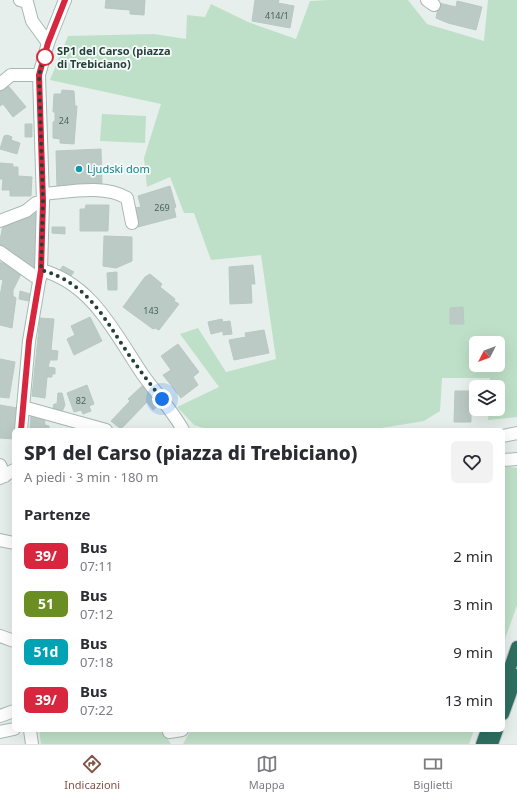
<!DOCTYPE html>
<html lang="it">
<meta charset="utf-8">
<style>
body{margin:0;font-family:"Noto Sans",sans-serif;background:#f2f2f3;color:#2b2b33;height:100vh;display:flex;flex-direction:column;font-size:15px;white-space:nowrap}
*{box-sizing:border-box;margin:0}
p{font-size:13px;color:#7c7c81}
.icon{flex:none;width:22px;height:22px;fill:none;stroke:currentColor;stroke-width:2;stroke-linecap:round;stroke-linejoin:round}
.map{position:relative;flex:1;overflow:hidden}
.drawer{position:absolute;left:12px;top:428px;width:493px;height:304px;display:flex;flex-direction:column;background:#fff;border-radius:6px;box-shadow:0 4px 16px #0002}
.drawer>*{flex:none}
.badge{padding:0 8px;border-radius:6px;font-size:14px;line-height:26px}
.needle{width:26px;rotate:228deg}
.buttons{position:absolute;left:469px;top:336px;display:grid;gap:8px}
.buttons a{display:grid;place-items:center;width:36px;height:36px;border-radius:6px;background:#fff;box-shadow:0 4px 16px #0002;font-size:20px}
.you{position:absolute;width:20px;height:20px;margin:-10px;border:3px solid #fff;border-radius:50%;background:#1a73e8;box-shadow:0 0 0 6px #1a73e833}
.map>.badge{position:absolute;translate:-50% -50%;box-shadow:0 0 0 2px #fff}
h2{padding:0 12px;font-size:15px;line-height:36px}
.round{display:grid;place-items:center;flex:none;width:42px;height:42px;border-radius:6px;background:#f2f2f3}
.head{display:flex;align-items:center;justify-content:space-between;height:68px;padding:0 12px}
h1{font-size:19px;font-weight:800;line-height:30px}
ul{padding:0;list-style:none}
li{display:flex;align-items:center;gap:12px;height:48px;padding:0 12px}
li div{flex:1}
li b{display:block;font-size:15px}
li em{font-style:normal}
li .badge{min-width:44px;font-weight:700;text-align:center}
.menu{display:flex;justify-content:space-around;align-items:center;height:56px;border-top:1px solid #e1e1e2;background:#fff;font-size:11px;color:#7c7c81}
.menu a{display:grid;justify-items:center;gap:2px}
.menu .selected{color:#855347}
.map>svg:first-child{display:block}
.green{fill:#bfe0c8;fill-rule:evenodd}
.building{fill:#bbcac4;stroke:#b8c9c2}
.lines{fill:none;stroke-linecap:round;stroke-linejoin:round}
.minor-casing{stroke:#a8b8b2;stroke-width:14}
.secondary-casing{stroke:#a4bbb3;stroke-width:14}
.motorway-casing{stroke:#c2cac8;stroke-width:14}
.minor{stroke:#fff;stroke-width:12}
.secondary{stroke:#fff;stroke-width:12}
.motorway{stroke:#2f6f62;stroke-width:12}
.line-casing{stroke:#fff;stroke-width:9}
.line{stroke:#d7263d;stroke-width:6}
.walk{stroke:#24423a;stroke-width:4;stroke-dasharray:0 7.2}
.stop-dot{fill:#fff;stroke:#d7263d;stroke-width:2}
.culture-dot{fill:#0f9aa8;stroke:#f7fbf9;stroke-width:1.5}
.labels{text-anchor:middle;stroke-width:3.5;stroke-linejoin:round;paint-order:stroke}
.number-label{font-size:9px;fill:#4a645c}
.stop-label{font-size:11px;font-weight:bold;fill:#24423a;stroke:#f7fbf9;text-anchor:start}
.culture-label{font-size:11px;fill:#0d838f;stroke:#f7fbf9;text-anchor:start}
</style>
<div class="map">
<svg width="517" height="744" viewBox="0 0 517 744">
<rect width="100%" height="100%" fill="#e6efeb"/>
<path class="green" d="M329,0H408L427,24L484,41L488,0H517V417L488,420L489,409H498V387H490V378H442L440,411L424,421L369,430H209L194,425L177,407L219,387L180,334L198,328L226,372L276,359L261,255L211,260L194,213H184L170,177L147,187L144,158L161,104L50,80L68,36L154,34L186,39L187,15L205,17L211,4L248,22L296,39L310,1ZM476,343H498V365H476Z
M102,114L146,116L145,143L100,141Z
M503,466L517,468V605L503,645Z
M39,730H162L171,744H41Z
M191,730H474L469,744H183Z"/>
<path class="building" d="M106,0H145L144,15L130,14V10L105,8Z
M255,0H279L278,3L294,6L290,28L252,21Z
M457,1L482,7L476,30L448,23L436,18L439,3L456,7Z
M6,83L26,107L13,117L3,104L0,106V88Z
M62,90L74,91L75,106H77L74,144L60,143V139L53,138V122L55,121V112H53L54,94H61Z
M25,124H32V137H25Z
M7,135L12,137L11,140L20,143L17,154L0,149L4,136Z
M101,149L102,187L57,189L56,151Z
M0,163L13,164V167H18V176L32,177L31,196H10V190H2L3,179H0Z
M170,186L176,207L174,208L176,217L138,227L134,208L141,207L138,196Z
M86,205H109L108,231H80V209H85Z
M37,209V240L34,270L0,247V240L3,225Z
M52,227H65V234L52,233Z
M104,236L132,237V261L116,268L103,266Z
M0,262L22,272L13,290V296L16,298L12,328L0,325V296L3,280L0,279Z
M253,265L255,284H251L252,303L230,304L229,267Z
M63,266L74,272L70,277L58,272Z
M117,272V290H108L107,273Z
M150,274L162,284L160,287L175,299L174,301L179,304L159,330L155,328L153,329L123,307L145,277Z
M20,291L30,294L29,301L19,299Z
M463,307L464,324H450V308Z
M90,317L102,341L74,355L67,339L75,335L71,326Z
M40,318L54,319L51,350L58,351L57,360H50L48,367L45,398L32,396Z
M222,319L223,322L230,321L232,334L223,335V331L211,334L208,322Z
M264,330L269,353L234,360L229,340L246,337L245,333Z
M178,344L199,372L193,377L198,385L181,398L163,375L171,370L161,356Z
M0,359L15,362L9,398L0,397Z
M48,367L55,368V374H52V377H47Z
M87,385L94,404L89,406L91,411L83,414L81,410L74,412L67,393Z
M143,385L159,405L153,410L147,402L121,429L111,421L130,401L128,399Z
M455,391H471V422H454Z
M58,393H62L65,405L61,414L52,412L54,404H57Z
M0,405L17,408L14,439L0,438Z
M31,415H44L45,425L49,426V430H30Z"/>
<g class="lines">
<defs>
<path id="minor" d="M20,0L27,2L32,21L48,43
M427,0L434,5
M0,84L11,75H39
M43,194C69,192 104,184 127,198L132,223
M0,221L26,211L36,203L43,202
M0,252L34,276L40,278
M41,270C93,284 115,334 143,375C156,393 172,410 183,430
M23,407L106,430
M503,436L517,433
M503,460L517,459
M0,465L5,476
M0,478L14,470
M0,540L14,543
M0,636L14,641
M0,716L14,711
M169,730V732L182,730
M0,732L14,729"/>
<path id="secondary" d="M21,430L29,341L41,270L43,202L39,75L48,43L65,0
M30,730L32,744"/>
<path id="motorway" d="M503,688L517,647
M503,714L517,675
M482,744L487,730
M492,744L497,730"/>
</defs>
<use href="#minor" class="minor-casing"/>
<use href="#secondary" class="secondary-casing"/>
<use href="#motorway" class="motorway-casing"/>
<use href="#minor" class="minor"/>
<use href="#secondary" class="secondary"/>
<use href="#motorway" class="motorway"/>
</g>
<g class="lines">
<defs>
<path id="line" d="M21,430L29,341L41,270L43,202L39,75L48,43L65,0"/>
</defs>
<use href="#line" class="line-casing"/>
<use href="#line" class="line"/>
<path class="walk" d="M45,57V54L39,75L43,202L41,270C86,282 103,316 127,352C138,368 150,384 162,399"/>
</g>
<circle class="stop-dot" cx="45" cy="57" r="8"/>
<circle class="culture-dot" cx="79" cy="169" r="4"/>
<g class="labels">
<g class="number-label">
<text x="277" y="19">414/1</text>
<text x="64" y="124">24</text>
<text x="162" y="211">269</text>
<text x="151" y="314">143</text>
<text x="81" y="404">82</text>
</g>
<g class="stop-label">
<text x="57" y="55">SP1 del Carso (piazza<tspan x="57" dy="13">di Trebiciano)</tspan></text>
</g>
<g class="culture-label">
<text x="87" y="173">Ljudski dom</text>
</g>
</g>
</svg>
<div class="buttons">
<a><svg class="needle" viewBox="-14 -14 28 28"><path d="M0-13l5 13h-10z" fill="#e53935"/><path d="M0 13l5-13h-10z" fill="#7c7c81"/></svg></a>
<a><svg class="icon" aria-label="layers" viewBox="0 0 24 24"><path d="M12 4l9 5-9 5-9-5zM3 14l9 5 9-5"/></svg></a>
</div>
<div class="you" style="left:162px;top:399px"></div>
<section class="drawer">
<div class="head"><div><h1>SP1 del Carso (piazza di Trebiciano)</h1><p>A piedi · 3 min · 180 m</p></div><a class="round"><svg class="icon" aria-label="heart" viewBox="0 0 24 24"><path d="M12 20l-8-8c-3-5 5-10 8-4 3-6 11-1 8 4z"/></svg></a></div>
<h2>Partenze</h2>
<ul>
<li><span class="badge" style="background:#d7263d;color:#fff">39/</span><div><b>Bus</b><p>07:11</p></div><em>2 min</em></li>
<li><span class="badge" style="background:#6b8e23;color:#fff">51</span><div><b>Bus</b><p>07:12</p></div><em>3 min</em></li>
<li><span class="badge" style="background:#00a3b4;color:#fff">51d</span><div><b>Bus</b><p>07:18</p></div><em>9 min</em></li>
<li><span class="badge" style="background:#d7263d;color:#fff">39/</span><div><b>Bus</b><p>07:22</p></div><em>13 min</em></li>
</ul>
</section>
</div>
<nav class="menu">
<a class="selected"><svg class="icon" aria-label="directions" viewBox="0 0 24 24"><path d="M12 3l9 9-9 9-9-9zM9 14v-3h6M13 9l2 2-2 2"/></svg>Indicazioni</a>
<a><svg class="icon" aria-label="map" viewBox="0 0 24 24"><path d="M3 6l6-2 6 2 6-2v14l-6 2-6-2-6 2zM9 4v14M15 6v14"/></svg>Mappa</a>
<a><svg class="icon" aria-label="tickets" viewBox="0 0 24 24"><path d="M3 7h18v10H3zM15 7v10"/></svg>Biglietti</a>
</nav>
